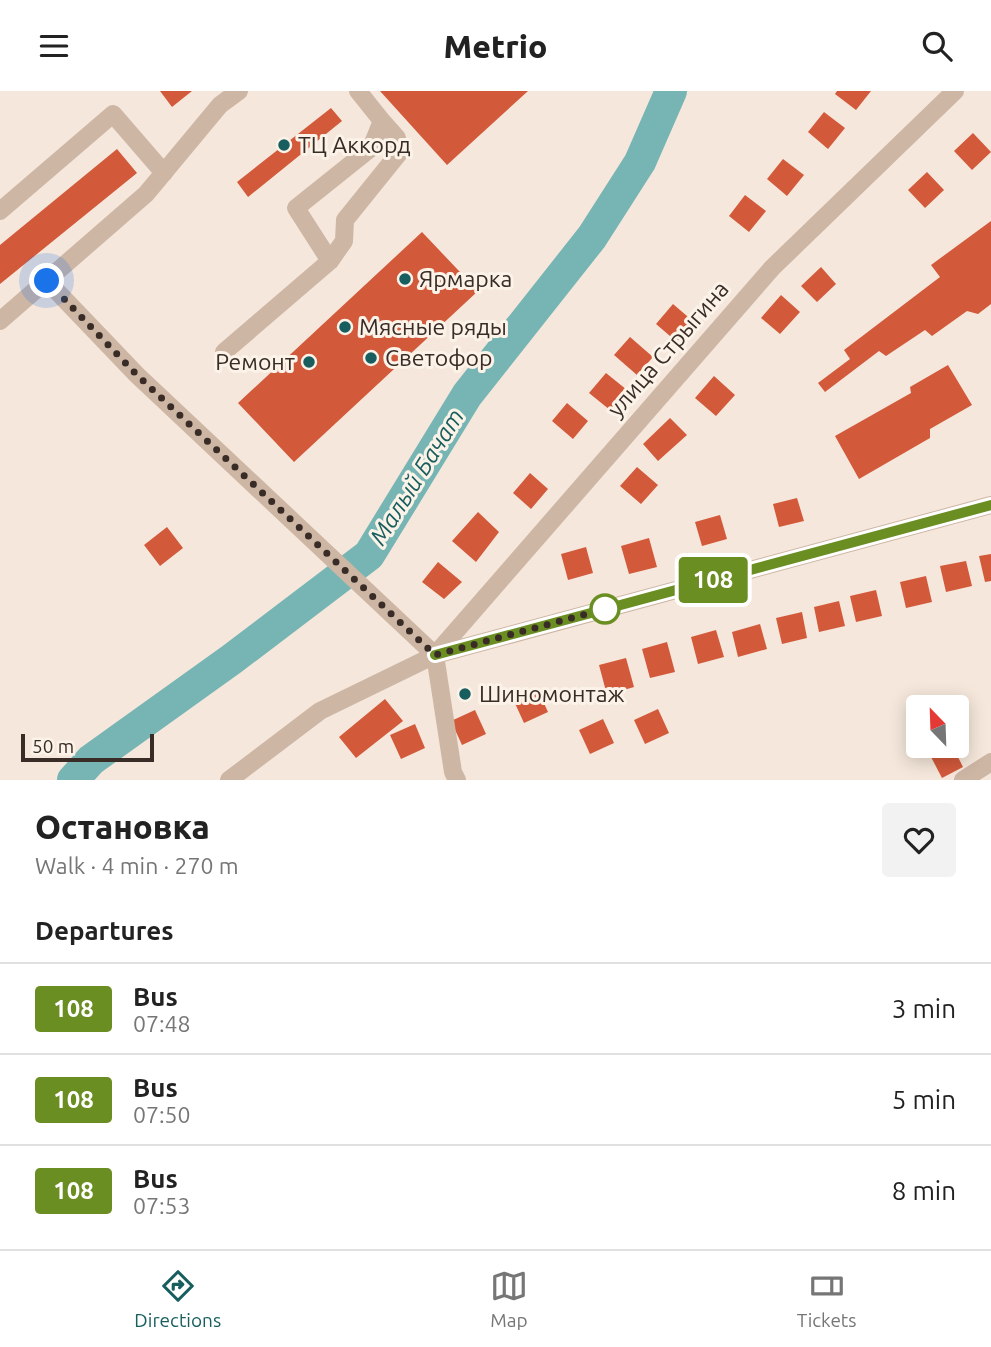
<!DOCTYPE html>
<meta charset="utf-8">
<style>
body{margin:0;font-family:Ubuntu,sans-serif;background:#f2f2f2;color:#222;height:100vh;display:flex;flex-direction:column;font-size:26px;white-space:nowrap}
*{box-sizing:border-box;margin:0}
p{font-size:23px;color:#767676}
.icon{flex:none;width:38px;height:38px;fill:none;stroke:currentColor;stroke-width:2;stroke-linecap:round;stroke-linejoin:round}
.map{position:relative;height:689px;overflow:hidden}
.sheet{display:flex;flex-direction:column;background:#fff;flex:1}
.sheet>*{flex:none}
.badge{padding:0 14px;border-radius:5px;font-size:24px;line-height:46px}
.needle{width:46px;rotate:337deg}
.buttons{position:absolute;left:906px;top:604px;display:grid;gap:14px}
.buttons a{display:grid;place-items:center;width:63px;height:63px;border-radius:7px;background:#fff;box-shadow:0 4px 18px #0003;font-size:35px}
.scale{position:absolute;left:21px;bottom:18px;width:133px;box-sizing:border-box;padding-left:7px;border:4px solid #392c27;border-top:0;font-size:19px;line-height:24px;white-space:nowrap;color:#392c27;-webkit-text-stroke:5px #fbf2e8;paint-order:stroke}
.you{position:absolute;width:35px;height:35px;margin:-18px;border:5px solid #fff;border-radius:50%;background:#1a73e8;box-shadow:0 0 0 10px #1a73e833}
.map>.badge{position:absolute;translate:-50% -50%;box-shadow:0 0 0 4px #fff}
h2{padding:0 35px;font-size:26px;line-height:63px}
.round{display:grid;place-items:center;flex:none;width:74px;height:74px;border-radius:7px;background:#f2f2f2}
.headline{display:flex;align-items:center;justify-content:space-between;height:119px;padding:0 35px}
h1{font-size:33px;font-weight:800;line-height:52px}
ul{padding:0;list-style:none}
li{display:flex;align-items:center;gap:21px;height:91px;padding:0 35px;border-top:2px solid #e0e0e0}
li div{flex:1}
li b{display:block;font-size:26px}
li em{font-style:normal}
li .badge{min-width:77px;font-weight:700;text-align:center}
header{display:flex;justify-content:space-between;align-items:center;height:91px;padding:0 35px;background:#fff;font-size:32px;font-weight:800}
.menu{display:flex;justify-content:space-around;align-items:center;height:98px;border-top:2px solid #e0e0e0;background:#fff;font-size:19px;color:#767676}
.menu a{display:grid;justify-items:center;gap:4px}
.menu .current{color:#185e5f}
.map>svg:first-child{display:block}
.lines{fill:none;stroke-linecap:round;stroke-linejoin:round}
.river{stroke:#77b5b4;stroke-width:32}
.building{fill:#d3593b}
.minor{stroke:#ceb6a5;stroke-width:18}
.line-casing{stroke:#fff;stroke-width:16}
.line{stroke:#6b8e23;stroke-width:10}
.walk{stroke:#392c27;stroke-width:7;stroke-dasharray:0 12.6}
.poi-dot{fill:#185e5f;stroke:#fbf2e8;stroke-width:2.5}
.stop-dot{fill:#fff;stroke:#6b8e23;stroke-width:3.5}
.labels{text-anchor:middle;stroke-width:6;stroke-linejoin:round;paint-order:stroke}
.poi-label{font-size:23px;fill:#392c27;stroke:#fbf2e8;text-anchor:start}
.street-label{font-size:23px;fill:#392c27;stroke:#fbf2e8}
.water-label{font-size:24px;font-style:italic;fill:#185e5f;stroke:#fbf2e8}
</style>
<header><svg class="icon" aria-label="menu" viewBox="0 0 24 24"><path d="M4 6h16M4 12h16M4 18h16"/></svg>Metrio<svg class="icon" aria-label="search" viewBox="0 0 24 24"><circle cx="10" cy="10" r="6"/><path d="M15 15l6 6"/></svg></header>
<div class="map">
<svg width="991" height="689" viewBox="0 0 991 689">
<rect width="100%" height="100%" fill="#f5e7db"/>
<g class="lines">
<path class="river" d="M73,689L91,669L232,568L369,464L467,304L592,146L640,71L671,0"/>
</g>
<path class="building" d="M160,0H192L172,16Z
M380,0H528L447,74Z
M837,0H871L856,19L835,3Z
M331,17L342,30L248,106L237,91Z
M824,21L845,37L828,58L808,41Z
M973,42L991,61L972,79L954,60Z
M117,58L137,82L0,193V154Z
M783,68L804,84L787,105L767,88Z
M927,81L944,99L925,117L908,99Z
M745,104L766,120L749,141L729,125Z
M991,130V213L978,223L967,220L932,245L925,239L886,265L879,260L825,301L818,292L850,268L844,259L940,186L931,174Z
M422,141L478,200L294,371L238,312Z
M821,176L836,193L817,211L801,195Z
M781,204L800,221L780,243L761,227Z
M673,213L694,231L677,251L656,233Z
M630,246L653,266L637,284L614,264Z
M948,274L972,314L930,338V347L859,388L835,345L911,302L910,296Z
M606,282L627,299L610,319L589,302Z
M714,285L735,304L716,325L695,307Z
M567,312L588,330L573,348L552,330Z
M670,327L687,344L658,370L643,353Z
M637,376L658,394L641,413L620,395Z
M530,382L548,398L531,418L513,402Z
M797,407L804,430L779,436L773,413Z
M478,421L499,441L476,471L452,450Z
M720,424L727,448L702,455L695,431Z
M167,436L183,457L160,475L144,454Z
M649,447L657,476L629,483L621,455Z
M586,456L593,482L568,489L561,463Z
M991,463V490L985,491L979,465Z
M966,470L972,495L946,501L940,475Z
M438,471L462,491L444,508L422,491Z
M926,485L932,511L906,517L900,491Z
M876,499L882,525L856,531L850,505Z
M839,510L845,535L819,541L814,516Z
M802,521L807,547L782,553L776,527Z
M760,533L767,558L738,566L732,541Z
M716,539L724,566L698,573L691,546Z
M667,551L675,581L650,587L642,558Z
M626,567L634,596L607,604L599,574Z
M537,597L548,621L524,632L513,608Z
M385,608L403,630L356,667L339,646Z
M658,618L669,642L645,653L634,629Z
M475,619L486,643L462,654L451,630Z
M603,628L614,652L590,663L579,639Z
M415,633L425,657L401,668L390,644Z
M949,654H952L963,676L942,687L930,664Z"/>
<g class="lines">
<path class="minor" d="M0,120L113,23L164,82
M330,170L296,117L371,57L382,30L358,0
M47,190L137,284L435,564
M0,230L146,103L220,14L239,0
M224,261L330,170L344,150L345,129L399,62L397,47L382,30
M435,564L772,177L955,0
M435,564L453,681L457,689
M229,689L320,620L435,564L991,414
M963,689L991,671"/>
</g>
<g class="lines">
<defs>
<path id="line" d="M435,564L991,414"/>
</defs>
<use href="#line" class="line-casing"/>
<use href="#line" class="line"/>
<path class="walk" d="M47,190L137,284L435,564L605,518"/>
</g>
<g class="poi-dot">
<circle cx="284" cy="54" r="7"/>
<circle cx="405" cy="188" r="7"/>
<circle cx="345" cy="236" r="7"/>
<circle cx="371" cy="267" r="7"/>
<circle cx="309" cy="271" r="7"/>
<circle cx="465" cy="603" r="7"/>
</g>
<circle class="stop-dot" cx="605" cy="518" r="14"/>
<g class="labels">
<g class="poi-label">
<text x="298" y="62">ТЦ Аккорд</text>
<text x="419" y="196">Ярмарка</text>
<text x="359" y="244">Мясные ряды</text>
<text x="385" y="275">Светофор</text>
<text x="295" y="279" text-anchor="end">Ремонт</text>
<text x="479" y="611">Шиномонтаж</text>
</g>
<g class="street-label">
<text transform="translate(668 258) rotate(-49)" y="8">улица Стрыгина</text>
</g>
<g class="water-label">
<text transform="translate(417 386) rotate(-58)" y="8">Малый Бачат</text>
</g>
</g>
</svg>
<div class="buttons">
<a><svg class="needle" viewBox="-14 -14 28 28"><path d="M0-13l5 13h-10z" fill="#e53935"/><path d="M0 13l5-13h-10z" fill="#767676"/></svg></a>
</div>
<div class="scale">50 m</div>
<div class="you" style="left:47px;top:190px"></div>
<b class="badge" style="left:713px;top:489px;background:#6b8e23;color:#fff">108</b>
</div>
<section class="sheet">
<div class="headline"><div><h1>Остановка</h1><p>Walk · 4 min · 270 m</p></div><a class="round"><svg class="icon" aria-label="heart" viewBox="0 0 24 24"><path d="M12 20l-8-8c-3-5 5-10 8-4 3-6 11-1 8 4z"/></svg></a></div>
<h2>Departures</h2>
<ul>
<li><span class="badge" style="background:#6b8e23;color:#fff">108</span><div><b>Bus</b><p>07:48</p></div><em>3 min</em></li>
<li><span class="badge" style="background:#6b8e23;color:#fff">108</span><div><b>Bus</b><p>07:50</p></div><em>5 min</em></li>
<li><span class="badge" style="background:#6b8e23;color:#fff">108</span><div><b>Bus</b><p>07:53</p></div><em>8 min</em></li>
</ul>
</section>
<nav class="menu">
<a class="current"><svg class="icon" aria-label="directions" viewBox="0 0 24 24"><path d="M12 3l9 9-9 9-9-9zM9 14v-3h6M13 9l2 2-2 2"/></svg>Directions</a>
<a><svg class="icon" aria-label="map" viewBox="0 0 24 24"><path d="M3 6l6-2 6 2 6-2v14l-6 2-6-2-6 2zM9 4v14M15 6v14"/></svg>Map</a>
<a><svg class="icon" aria-label="tickets" viewBox="0 0 24 24"><path d="M3 7h18v10H3zM15 7v10"/></svg>Tickets</a>
</nav>
